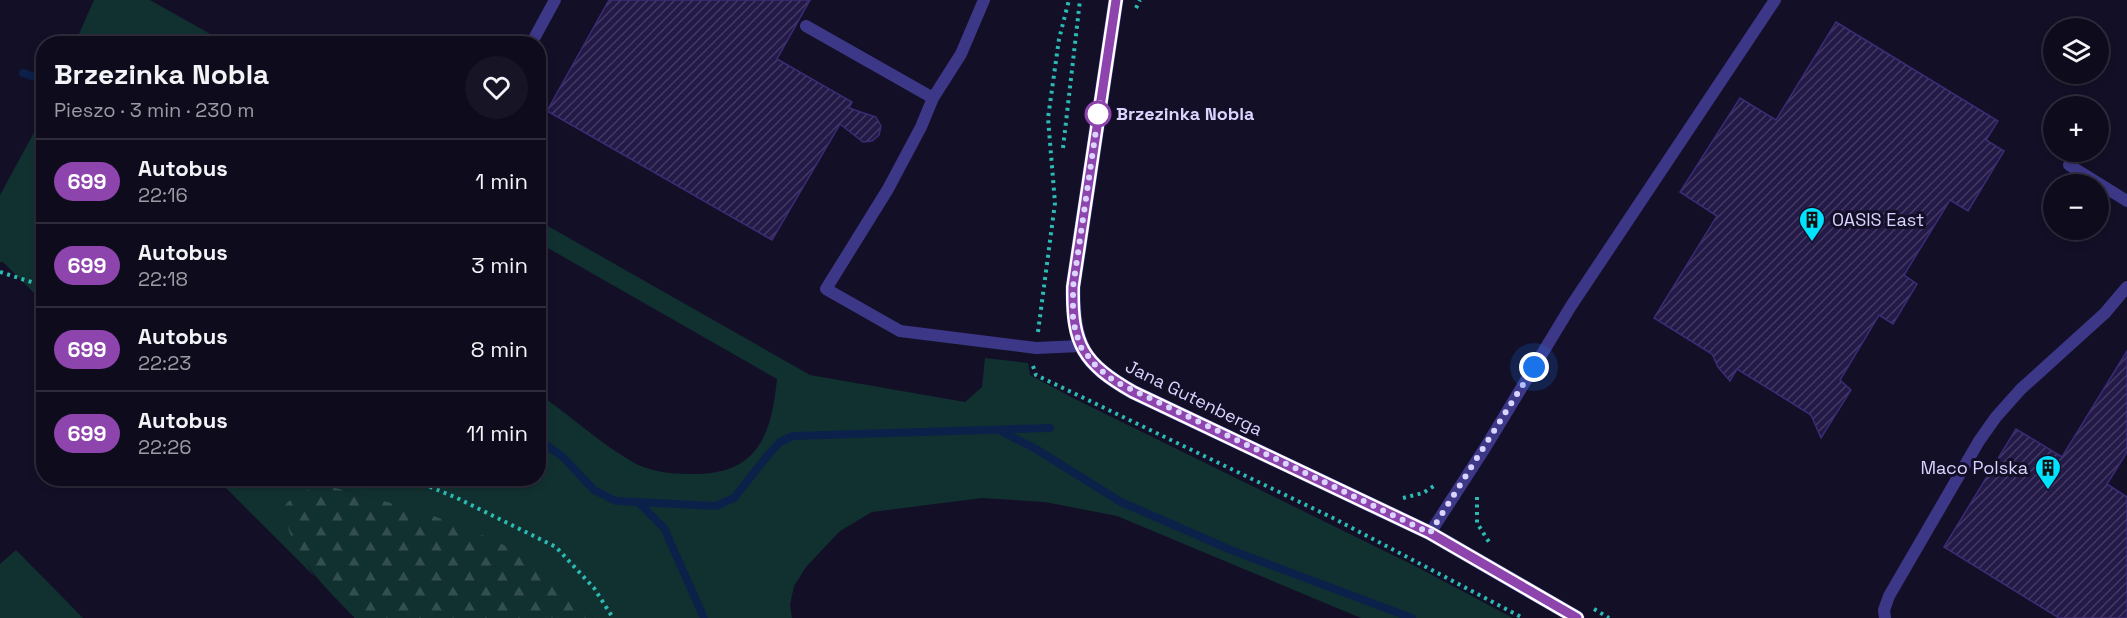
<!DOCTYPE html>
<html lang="pl">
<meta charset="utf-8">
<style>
body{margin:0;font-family:"Space Grotesk",sans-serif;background:#171426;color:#f1f3f6;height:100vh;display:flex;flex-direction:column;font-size:22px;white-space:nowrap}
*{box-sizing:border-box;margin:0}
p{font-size:20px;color:#9b9ba4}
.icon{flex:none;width:33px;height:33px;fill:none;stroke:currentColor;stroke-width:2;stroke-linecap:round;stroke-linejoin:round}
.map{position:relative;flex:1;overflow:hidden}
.details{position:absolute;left:36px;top:36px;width:510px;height:450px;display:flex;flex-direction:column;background:#0e0b1d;border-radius:24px;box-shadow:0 3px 9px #0003,0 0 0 2px #2e2b3b}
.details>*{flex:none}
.badge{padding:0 12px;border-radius:20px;font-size:21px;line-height:39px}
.fabs{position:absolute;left:2043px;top:18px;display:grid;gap:12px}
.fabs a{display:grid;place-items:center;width:66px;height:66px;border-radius:50%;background:#0e0b1d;box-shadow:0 3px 9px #0003,0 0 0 2px #2e2b3b;font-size:30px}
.you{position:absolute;width:30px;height:30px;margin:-15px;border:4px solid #fff;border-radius:50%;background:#1a73e8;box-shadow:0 0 0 9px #1a73e833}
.map>.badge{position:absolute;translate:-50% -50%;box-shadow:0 0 0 3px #fff}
.round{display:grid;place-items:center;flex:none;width:63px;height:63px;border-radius:32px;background:#171426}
.headline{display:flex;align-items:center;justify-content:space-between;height:102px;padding:0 18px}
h1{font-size:28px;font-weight:700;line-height:45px}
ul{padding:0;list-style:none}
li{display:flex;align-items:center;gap:18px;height:84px;padding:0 18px;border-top:2px solid #2e2b3b}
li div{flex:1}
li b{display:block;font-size:22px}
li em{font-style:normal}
li .badge{min-width:66px;font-weight:700;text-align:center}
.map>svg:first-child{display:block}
.grass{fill:#113130}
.forest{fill:url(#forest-firs)}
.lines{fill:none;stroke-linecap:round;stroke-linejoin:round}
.stream{stroke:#0b2149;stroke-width:8}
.building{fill:url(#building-hatch);stroke:#3b2c75;stroke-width:1.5}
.path{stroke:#2cbbb4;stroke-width:4;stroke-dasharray:3 4.5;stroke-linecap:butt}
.lane{stroke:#3c3887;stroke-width:12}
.street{stroke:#3c3887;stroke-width:15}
.line-casing{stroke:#fff;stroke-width:14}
.line{stroke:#8e44ad;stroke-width:9}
.walk{stroke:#dad4ff;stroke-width:6;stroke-dasharray:0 10.8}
.stop-dot{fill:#fff;stroke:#8e44ad;stroke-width:3}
.labels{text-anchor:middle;stroke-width:6;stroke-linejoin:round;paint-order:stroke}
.stop-label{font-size:18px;font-weight:bold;fill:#dad4ff;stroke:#130f27;text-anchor:start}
.poi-label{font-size:18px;fill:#dad4ff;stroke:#130f27;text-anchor:start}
.street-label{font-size:18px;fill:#dad4ff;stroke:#130f27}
</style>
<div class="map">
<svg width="2127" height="618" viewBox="0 0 2127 618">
<defs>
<pattern id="forest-firs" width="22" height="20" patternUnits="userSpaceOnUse" patternTransform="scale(1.5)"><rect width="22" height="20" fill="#113130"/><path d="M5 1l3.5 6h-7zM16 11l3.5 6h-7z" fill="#334e4f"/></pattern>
<pattern id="building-hatch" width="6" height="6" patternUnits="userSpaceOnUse" patternTransform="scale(1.5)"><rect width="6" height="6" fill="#241a48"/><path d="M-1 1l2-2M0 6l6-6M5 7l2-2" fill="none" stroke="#433a63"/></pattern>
</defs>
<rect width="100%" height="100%" fill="#130f27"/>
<path class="grass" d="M94,0H150L226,43H75Z
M43,116V302L3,262H0V195Z
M539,221L810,375L965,402L982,387L985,358L1028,363L1030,375L1073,398L1415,566L1513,618H1361L1117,516L1045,502L982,498L872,512L840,531L806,567L794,586L790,605L792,618H593C539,544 421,511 336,488L306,563L315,577L217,479L538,478L539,394C570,415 598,442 631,461C647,471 669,474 688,474C756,476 771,439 777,379L539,243Z
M16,550L83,618H0V564Z"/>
<path class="forest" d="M336,488C427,513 535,538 593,618H355C325,587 288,553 284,507C299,487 312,489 336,488Z"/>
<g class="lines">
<path class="stream" d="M23,73L44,80
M1002,432L1036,449L1121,502L1231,550L1412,618
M538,439L563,457L594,490L616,501L716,506L734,498L768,455L780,442L793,436L1050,428
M639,503L664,528L704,618"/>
</g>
<path class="building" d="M609,0H810L777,59L852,102L849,108L876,117L881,126L879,135L872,141L863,142L840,124L772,240L547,111Z
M1836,22L1998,121L1986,140L2004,151L1968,211L1950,200L1904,275L1917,284L1893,324L1879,315L1840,380L1851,390L1821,438L1811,415L1737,369L1730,381L1718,367L1712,354L1654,318L1717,216L1680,192L1740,98L1776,120Z
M2127,351V452L2107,484L2127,497V618H2059L1944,547L2016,429L2062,457Z"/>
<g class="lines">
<path class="path" d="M1136,8L1140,0
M1063,148L1080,0
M0,272L44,286
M1038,332L1055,203L1048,118L1059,39L1069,0
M1033,366L1036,375L1333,518L1523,618
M409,478L457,498L556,547L594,588L613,618
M1477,497V523L1489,542
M1403,498L1423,493L1437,484
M1594,609L1609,618"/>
<path class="lane" d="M984,0L961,54L933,98L921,127L888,189L826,289L900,331L1036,348L1080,346
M806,26L933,98
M531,44L555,0
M2069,165L2127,201
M1430,533L1485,448L1571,306L1775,0
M1885,618L1884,610L1889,596L1979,441L1996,417L2021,389L2105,313L2127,287"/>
<path class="street" d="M1116,0L1073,287C1073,345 1082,363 1133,392L1430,533L1577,618"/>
</g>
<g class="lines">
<defs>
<path id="line" d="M1116,0L1073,287C1072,345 1083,363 1133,392L1430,533L1577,618"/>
</defs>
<use href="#line" class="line-casing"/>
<use href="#line" class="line"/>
<path class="walk" d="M1098,114L1100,103L1073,287V321L1080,346L1096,366L1114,381L1430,533L1534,367"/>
</g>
<defs>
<symbol id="building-pin" viewBox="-11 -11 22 30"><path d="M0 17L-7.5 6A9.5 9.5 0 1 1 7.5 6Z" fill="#00e3ff" stroke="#130f27"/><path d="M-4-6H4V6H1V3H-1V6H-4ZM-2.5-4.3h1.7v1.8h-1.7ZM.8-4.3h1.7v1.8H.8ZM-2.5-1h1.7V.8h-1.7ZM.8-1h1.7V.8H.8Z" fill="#111"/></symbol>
</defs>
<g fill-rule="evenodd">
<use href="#building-pin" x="1797" y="205" width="30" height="40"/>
<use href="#building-pin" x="2033" y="453" width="30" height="40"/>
</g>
<circle class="stop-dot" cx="1098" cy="114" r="12"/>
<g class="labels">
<g class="stop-label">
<text x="1116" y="120">Brzezinka Nobla</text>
</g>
<g class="poi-label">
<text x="1832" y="226">OASIS East</text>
<text x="2028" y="474" text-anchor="end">Maco Polska</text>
</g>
<g class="street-label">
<text transform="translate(1194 398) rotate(26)" y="6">Jana Gutenberga</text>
</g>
</g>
</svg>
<div class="fabs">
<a><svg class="icon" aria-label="layers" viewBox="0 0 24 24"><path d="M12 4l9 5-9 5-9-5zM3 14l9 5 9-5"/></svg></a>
<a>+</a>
<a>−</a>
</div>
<div class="you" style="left:1534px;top:367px"></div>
<section class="details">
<div class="headline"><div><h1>Brzezinka Nobla</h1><p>Pieszo · 3 min · 230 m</p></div><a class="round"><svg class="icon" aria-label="heart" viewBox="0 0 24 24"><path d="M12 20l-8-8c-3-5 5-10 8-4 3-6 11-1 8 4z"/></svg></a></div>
<ul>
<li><span class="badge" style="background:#8e44ad;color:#fff">699</span><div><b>Autobus</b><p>22:16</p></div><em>1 min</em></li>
<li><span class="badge" style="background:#8e44ad;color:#fff">699</span><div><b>Autobus</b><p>22:18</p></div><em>3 min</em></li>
<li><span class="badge" style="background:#8e44ad;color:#fff">699</span><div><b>Autobus</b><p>22:23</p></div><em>8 min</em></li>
<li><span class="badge" style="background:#8e44ad;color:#fff">699</span><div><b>Autobus</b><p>22:26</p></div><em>11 min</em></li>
</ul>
</section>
</div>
